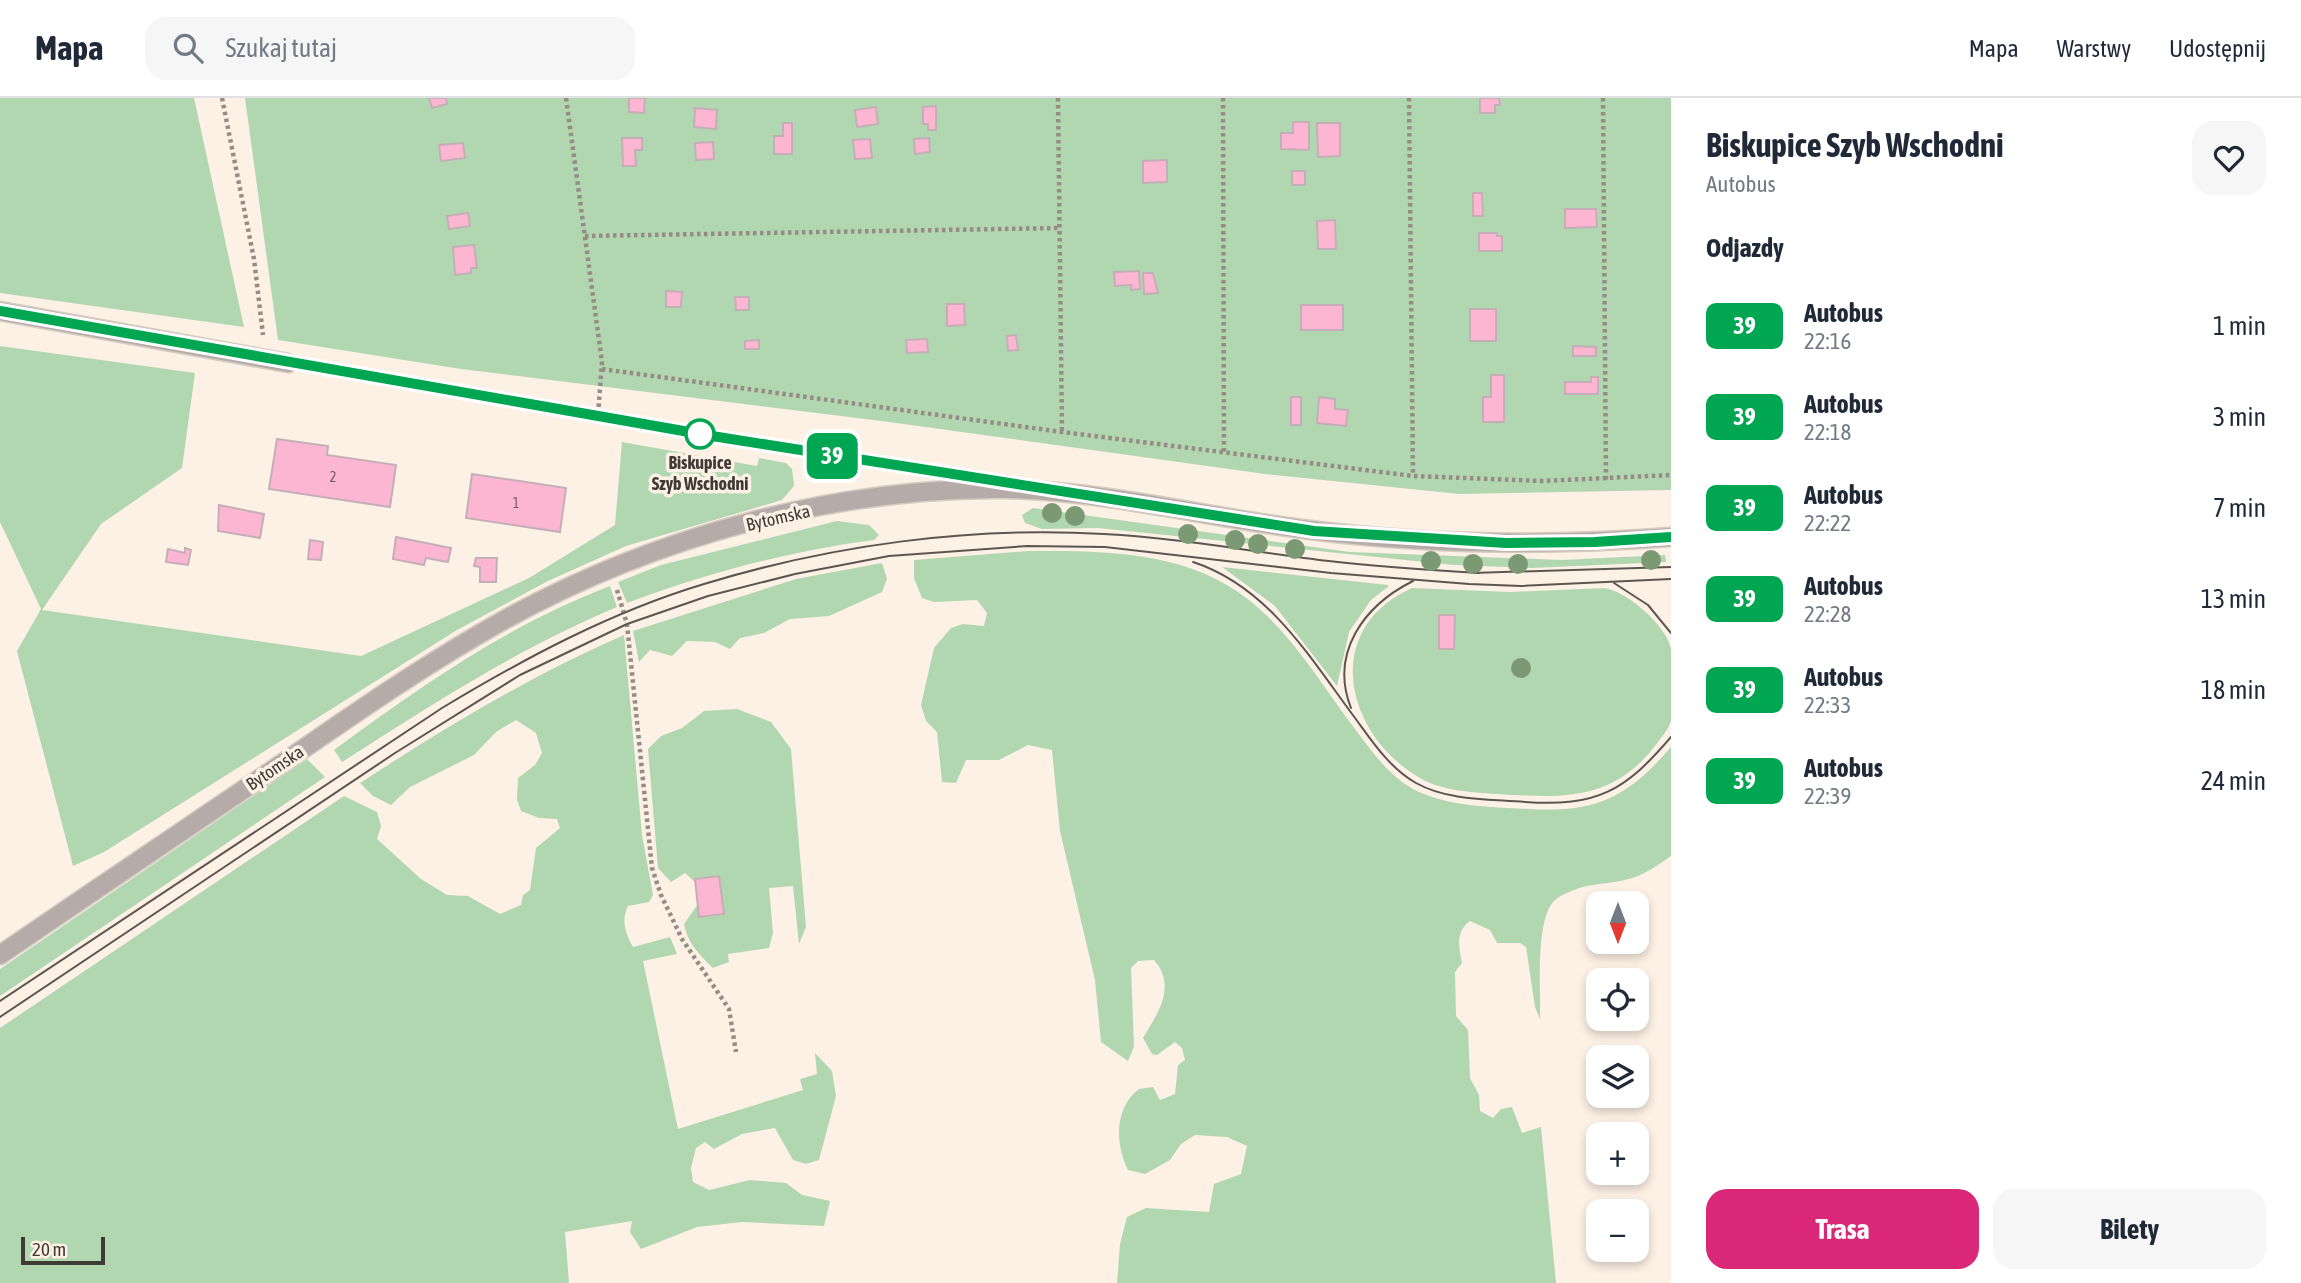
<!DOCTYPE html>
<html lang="pl">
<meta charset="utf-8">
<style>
body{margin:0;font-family:"Asap Condensed",sans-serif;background:#f6f6f7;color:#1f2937;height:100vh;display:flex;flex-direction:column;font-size:26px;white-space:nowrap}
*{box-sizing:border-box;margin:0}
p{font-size:23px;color:#747a83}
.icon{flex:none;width:38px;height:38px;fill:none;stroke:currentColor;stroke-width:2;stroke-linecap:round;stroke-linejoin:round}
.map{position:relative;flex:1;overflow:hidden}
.panel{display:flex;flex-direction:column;background:#fff;width:630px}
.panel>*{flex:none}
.badge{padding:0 14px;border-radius:10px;font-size:24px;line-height:46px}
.needle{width:46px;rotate:180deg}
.buttons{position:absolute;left:1586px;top:793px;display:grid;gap:14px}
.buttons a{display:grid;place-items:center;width:63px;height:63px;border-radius:14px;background:#fff;box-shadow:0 4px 10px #0003;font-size:35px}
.scale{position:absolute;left:21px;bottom:18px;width:84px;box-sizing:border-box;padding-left:7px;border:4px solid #403a35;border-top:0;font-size:19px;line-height:24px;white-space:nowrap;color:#403a35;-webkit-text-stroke:5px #fdf0e5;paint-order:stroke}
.map>.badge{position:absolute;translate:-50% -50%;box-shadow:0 0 0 4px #fff}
h2{padding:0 35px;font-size:26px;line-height:63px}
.round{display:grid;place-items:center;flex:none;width:74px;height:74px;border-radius:21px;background:#f6f6f7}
.headline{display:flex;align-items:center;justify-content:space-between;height:119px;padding:0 35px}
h1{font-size:33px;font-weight:700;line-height:52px}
.cta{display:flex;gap:14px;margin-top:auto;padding:14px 35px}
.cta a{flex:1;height:80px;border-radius:21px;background:#db2777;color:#fff;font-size:28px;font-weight:700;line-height:80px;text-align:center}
.cta a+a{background:#f6f6f7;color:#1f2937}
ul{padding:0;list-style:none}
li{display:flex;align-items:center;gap:21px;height:91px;padding:0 35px}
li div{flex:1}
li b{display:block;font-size:26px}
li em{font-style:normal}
li .badge{min-width:77px;font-weight:700;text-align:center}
header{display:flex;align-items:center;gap:42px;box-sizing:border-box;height:98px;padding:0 35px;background:#fff;border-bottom:2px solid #e0e1e3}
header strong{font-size:33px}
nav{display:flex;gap:38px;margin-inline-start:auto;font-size:24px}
.search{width:490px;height:63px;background:#f6f6f7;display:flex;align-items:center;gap:18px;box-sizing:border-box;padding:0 24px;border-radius:21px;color:#747a83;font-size:26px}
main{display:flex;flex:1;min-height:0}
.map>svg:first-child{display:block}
.green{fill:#b1d7b0}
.building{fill:#fcb6d2;stroke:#c4afb7;stroke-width:2}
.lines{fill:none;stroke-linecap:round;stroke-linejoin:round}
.minor-casing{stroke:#d7ccc2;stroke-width:21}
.path{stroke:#968c85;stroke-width:4.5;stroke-dasharray:3.5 3.5;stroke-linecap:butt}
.minor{stroke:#b5aba8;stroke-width:18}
.tram{stroke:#5d5650;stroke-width:2}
.tree{fill:#7b9a74}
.line-casing{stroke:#fff;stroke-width:16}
.line{stroke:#00a651;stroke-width:10}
.stop-dot{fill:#fff;stroke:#00a651;stroke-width:3.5}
.labels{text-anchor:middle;stroke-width:7;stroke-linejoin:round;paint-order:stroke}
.number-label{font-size:14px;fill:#6f595c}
.stop-label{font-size:18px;font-weight:bold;fill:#403a35;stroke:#fdf0e5}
.street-label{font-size:18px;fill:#403a35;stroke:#fdf0e5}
</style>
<header>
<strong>Mapa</strong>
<div class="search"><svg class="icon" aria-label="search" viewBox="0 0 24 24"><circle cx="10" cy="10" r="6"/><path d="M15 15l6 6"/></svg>Szukaj tutaj</div>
<nav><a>Mapa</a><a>Warstwy</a><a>Udostępnij</a></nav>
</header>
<main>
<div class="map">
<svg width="1671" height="1185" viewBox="0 0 1671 1185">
<rect width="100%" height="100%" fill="#fdf0e5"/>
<path class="green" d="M0,0H194L244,229L0,195Z
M245,0H1671V392L1459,396L1265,376L889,324L461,271L278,242Z
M0,248L195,275L182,370L101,426L42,512L361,558L529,480L615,427L622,344L757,368L759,360L786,365L792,371L794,388L782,402L626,448L548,483L457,532L104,754L73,768L17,553L41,511L0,424Z
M1033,410L1350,454L1562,462L1665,457L1666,464L1532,470L1454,467L1098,430L1042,431L1025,425L1022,417Z
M837,423L869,427L879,437L874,442C789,453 708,475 627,505L618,484L661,467Z
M1028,453C1099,453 1177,452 1238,494C1287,527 1320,585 1355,631C1373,655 1391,681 1419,694C1452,709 1492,709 1528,711C1596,715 1627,700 1671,649V758C1633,785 1630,781 1587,788C1578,790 1559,797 1553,804C1535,826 1541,893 1540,921L1535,909L1526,849L1520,845H1497L1490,832L1470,823C1455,834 1459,849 1462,865L1455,874L1456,918L1468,932L1470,980L1479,997L1480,1013L1493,1020L1501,1011L1512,1009L1522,1035L1541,1029L1556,1185H1117L1120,1146L1127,1119L1146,1110L1209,1114L1214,1086L1241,1076L1247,1048L1227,1039L1195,1037L1181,1046L1170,1062L1145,1076L1128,1072C1115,1046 1114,1010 1139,991L1153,989L1160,1002L1175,996L1178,967L1185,962L1182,950L1175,944L1157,957L1152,956L1143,940C1158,915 1177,888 1154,862L1138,863L1131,870L1134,949L1128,963L1101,944L1095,882L1060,733L1052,652L1028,647L999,662H966L956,685L942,684L937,634L926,623L921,607L934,550L951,530L963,526L984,528L987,515L977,502L934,504L922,500L914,480V462Z
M882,465L887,481L882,494L829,518L790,521L764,535L740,540L730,551L715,544L687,543L672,558L650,552L639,564L633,533L796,481Z
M1222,469L1388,487L1389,488L1371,502L1349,534L1337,588L1275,508Z
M610,488L617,509C519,550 431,607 342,664L334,652C421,588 508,527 610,488Z
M1412,490L1510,494L1604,490C1627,493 1667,528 1671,551C1671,574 1671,600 1671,623L1668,630C1621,702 1575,701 1497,696C1470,694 1438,693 1415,677C1343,631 1323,530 1412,490Z
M624,537L642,737L653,797L649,804L628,808C621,822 625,835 633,849L670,839L677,856L643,863L678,1031L803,992L800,981L817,976L815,955L832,973L836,998L819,1062L806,1066L793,1062L775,1030L742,1036L714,1051L705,1044L696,1050L691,1070L693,1084L709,1092L750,1082L786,1085L802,1097L830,1103L824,1128L742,1124L697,1129L641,1151L630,1134L632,1123L565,1134L569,1185H0V930L344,698L377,714L381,728L377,741L421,781L447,797L468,798L500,816L521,807L523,797L530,792L536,750L560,730L557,721L539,720L521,713L517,702L518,680L535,667L542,655L536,635L516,622L496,634L474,657L410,689L391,707L373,698L360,685C446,629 530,578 624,537Z
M737,611L771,624L791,651L806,829L799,846L793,788L769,790L773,835L769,850L728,856L729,864L713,870C700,858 687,844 684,826L698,806L723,816L719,779L696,781L695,784L685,775L671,784L658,770L648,651L661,638L682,630L704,613Z
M307,661L325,679L0,898V871Z"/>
<path class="building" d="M429,0H446L447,6L432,10Z
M629,0H645L644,15L629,14Z
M1480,0H1499L1500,7H1495V15H1480Z
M936,8V32H928V26H923V9Z
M876,9L878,26L857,29L855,12Z
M695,10L717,12L716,31L694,29Z
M1293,24H1309V52L1281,51V35H1293Z
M783,25H792V56H774V38H783Z
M1317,25H1340V58L1318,59Z
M622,40H642V52H635L636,68H623Z
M929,40L930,54L915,56L914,41Z
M870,41L872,60L855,61L853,42Z
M713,44L714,61L696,62L695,45Z
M463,45L465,60L441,63L439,47Z
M1167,62V84L1143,85V63Z
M1292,73H1305V87H1292Z
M1473,95H1482L1483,118H1473Z
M1565,111H1596L1597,129L1565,130Z
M468,115L470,128L449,131L447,118Z
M1335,122L1336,151H1318L1317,123Z
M1479,135H1497V138H1502V153H1479Z
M474,147L477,170H471V175L455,177L453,149Z
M1139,173L1140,191L1131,192V187L1115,188L1114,174Z
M1143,175H1153L1158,195L1144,196Z
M666,193L682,194L681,209H666Z
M735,199H749V212H736Z
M947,206H964L965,227L947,228Z
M1301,207H1343V232H1301Z
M1470,211H1496V243H1470Z
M1016,237L1018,252L1008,253L1007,238Z
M927,241L928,254L907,255L906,242Z
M759,242V251H745V243Z
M1573,248L1596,249V258H1573Z
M1491,277H1504V324H1483V299H1491Z
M1591,279H1598V296H1565V284H1591Z
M1291,299H1301V327H1291Z
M1319,299L1335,301V311L1348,312L1346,328L1317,325Z
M277,341L328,348L327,357L396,367L390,409L269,391Z
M472,376L566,390L560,434L466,420Z
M219,407L264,416L260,440L218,433Z
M396,439L451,450L448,464L426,460L424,467L393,461Z
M310,442L323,444L321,462L308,461Z
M185,450L191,452L188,467L166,464L168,451L185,455Z
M476,460H497L496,484H480V469L474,468Z
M1439,517H1455L1454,551H1439Z
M719,778L724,816L699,819L695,781Z"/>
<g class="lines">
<defs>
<path id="minor" d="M0,213L288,265
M0,857C92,794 184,732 277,669C351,618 425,566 504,522C654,439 834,389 1006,391C1108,393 1210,420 1310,432C1430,447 1551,448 1671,439"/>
</defs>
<use href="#minor" class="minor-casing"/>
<path class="path" d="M222,0L254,161L263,237
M566,0L602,264L598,317
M1058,0L1062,334
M1223,0L1224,355
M1409,0L1413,378
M1603,0L1606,382
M585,138L1060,130
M602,271L1062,334L1413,378L1542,383L1671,377
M617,492L627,526L652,770L661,797L682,841L729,911L736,954"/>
<use href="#minor" class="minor"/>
<path class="tram" d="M1193,464C1270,489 1312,563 1358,624C1374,646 1391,671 1416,685C1448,703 1490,701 1525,704C1597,709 1625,693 1671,639
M1472,475L1671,469
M1614,485L1648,507L1671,535
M1351,610C1329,554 1365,507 1413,483
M0,903L442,610C525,560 611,514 704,486C832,447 971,428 1104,436C1179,440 1254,454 1329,463C1379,469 1429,472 1479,475
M0,919L395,655L520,577L627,526L708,498L795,476L889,458L1027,448L1105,449L1331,475L1469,486L1521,488L1671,481"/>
</g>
<g class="tree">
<circle cx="1052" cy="415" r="10"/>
<circle cx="1075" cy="418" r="10"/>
<circle cx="1188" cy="436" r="10"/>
<circle cx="1235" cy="442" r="10"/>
<circle cx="1258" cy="446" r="10"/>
<circle cx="1295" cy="451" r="10"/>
<circle cx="1651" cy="462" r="10"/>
<circle cx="1431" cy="463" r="10"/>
<circle cx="1473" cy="466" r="10"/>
<circle cx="1518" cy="466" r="10"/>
<circle cx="1521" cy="570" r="10"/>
</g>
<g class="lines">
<defs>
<path id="line" d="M0,213L712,338L1314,433L1506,445L1595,444L1671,439"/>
</defs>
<use href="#line" class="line-casing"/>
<use href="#line" class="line"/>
</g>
<circle class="stop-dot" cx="700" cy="336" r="14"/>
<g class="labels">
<g class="number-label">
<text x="333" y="384">2</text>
<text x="516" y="410">1</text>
</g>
<g class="stop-label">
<text x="700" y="371">Biskupice<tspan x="700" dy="21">Szyb Wschodni</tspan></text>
</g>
<g class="street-label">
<text transform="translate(778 420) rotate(-13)" y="6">Bytomska</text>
<text transform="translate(275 670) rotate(-34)" y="6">Bytomska</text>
</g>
</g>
</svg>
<div class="buttons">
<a><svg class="needle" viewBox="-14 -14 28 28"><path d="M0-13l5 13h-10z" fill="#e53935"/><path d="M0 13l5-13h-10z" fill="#747a83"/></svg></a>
<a><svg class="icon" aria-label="locate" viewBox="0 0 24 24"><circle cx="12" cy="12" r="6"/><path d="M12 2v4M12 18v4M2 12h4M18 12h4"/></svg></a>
<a><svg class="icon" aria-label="layers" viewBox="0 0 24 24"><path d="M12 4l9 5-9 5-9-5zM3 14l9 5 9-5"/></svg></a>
<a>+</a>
<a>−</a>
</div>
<div class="scale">20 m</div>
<b class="badge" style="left:832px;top:358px;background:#00a651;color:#fff">39</b>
</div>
<section class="panel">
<div class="headline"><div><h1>Biskupice Szyb Wschodni</h1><p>Autobus</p></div><a class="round"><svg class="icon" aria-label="heart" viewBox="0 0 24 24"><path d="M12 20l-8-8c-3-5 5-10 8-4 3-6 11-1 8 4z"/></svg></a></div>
<h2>Odjazdy</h2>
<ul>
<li><span class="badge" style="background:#00a651;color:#fff">39</span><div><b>Autobus</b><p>22:16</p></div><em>1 min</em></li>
<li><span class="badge" style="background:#00a651;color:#fff">39</span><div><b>Autobus</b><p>22:18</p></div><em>3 min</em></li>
<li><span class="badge" style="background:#00a651;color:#fff">39</span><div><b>Autobus</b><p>22:22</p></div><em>7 min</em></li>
<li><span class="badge" style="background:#00a651;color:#fff">39</span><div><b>Autobus</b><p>22:28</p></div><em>13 min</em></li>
<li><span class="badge" style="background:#00a651;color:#fff">39</span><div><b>Autobus</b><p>22:33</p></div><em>18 min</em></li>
<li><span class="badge" style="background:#00a651;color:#fff">39</span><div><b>Autobus</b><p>22:39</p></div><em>24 min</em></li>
</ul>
<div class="cta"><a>Trasa</a><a>Bilety</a></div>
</section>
</main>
